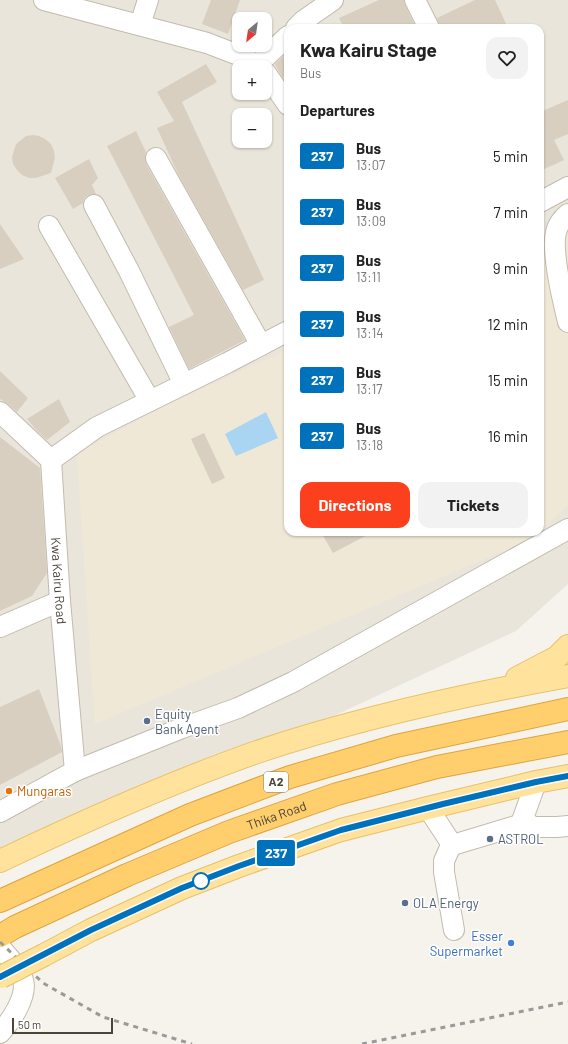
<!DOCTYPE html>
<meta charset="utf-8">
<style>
body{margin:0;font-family:Barlow,sans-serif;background:#f2f2f2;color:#222;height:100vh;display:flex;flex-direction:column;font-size:15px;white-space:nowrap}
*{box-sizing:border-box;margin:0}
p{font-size:13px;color:#767676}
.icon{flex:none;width:22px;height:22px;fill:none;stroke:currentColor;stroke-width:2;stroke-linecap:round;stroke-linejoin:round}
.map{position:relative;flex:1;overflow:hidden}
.drawer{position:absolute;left:284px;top:24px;width:260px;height:512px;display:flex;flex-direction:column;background:#fff;border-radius:12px;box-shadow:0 1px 3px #0004}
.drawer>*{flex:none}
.badge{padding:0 8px;border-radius:3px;font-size:14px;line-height:26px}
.needle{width:26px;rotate:209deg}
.buttons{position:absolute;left:232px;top:12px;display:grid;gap:8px}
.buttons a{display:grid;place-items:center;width:40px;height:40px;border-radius:8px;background:#fff;box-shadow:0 1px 3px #0004;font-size:20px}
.scale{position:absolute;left:12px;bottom:10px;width:101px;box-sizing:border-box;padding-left:4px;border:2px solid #4b4439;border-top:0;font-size:11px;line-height:14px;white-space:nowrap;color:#4b4439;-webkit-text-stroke:3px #fff;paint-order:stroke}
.map>.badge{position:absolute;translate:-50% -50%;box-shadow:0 0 0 2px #fff}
h2{padding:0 16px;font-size:15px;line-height:36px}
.round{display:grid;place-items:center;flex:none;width:42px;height:42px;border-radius:12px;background:#f2f2f2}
.overview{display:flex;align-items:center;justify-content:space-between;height:68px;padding:0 16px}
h1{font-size:19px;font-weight:700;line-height:30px}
.cta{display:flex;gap:8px;margin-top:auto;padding:8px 16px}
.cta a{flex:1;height:46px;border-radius:12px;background:#fc3f1d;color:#fff;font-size:16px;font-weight:700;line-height:46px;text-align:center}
.cta a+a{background:#f2f2f2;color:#222}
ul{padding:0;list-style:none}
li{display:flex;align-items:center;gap:12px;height:56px;padding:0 16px}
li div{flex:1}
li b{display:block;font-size:15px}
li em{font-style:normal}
li .badge{min-width:44px;font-weight:700;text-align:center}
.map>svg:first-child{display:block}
.residential{fill:#eae5da;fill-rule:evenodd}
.education{fill:#efe8d6}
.water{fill:#a9d4f2}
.building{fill:#d8cfc1}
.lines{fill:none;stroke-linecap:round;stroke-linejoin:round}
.minor-casing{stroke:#c2bbae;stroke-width:22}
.major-casing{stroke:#e6c16a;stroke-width:24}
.highway-casing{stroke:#e0a43c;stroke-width:24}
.minor{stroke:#fff;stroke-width:20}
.major{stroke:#ffe39c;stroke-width:22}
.highway{stroke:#ffcf6e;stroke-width:22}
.rail{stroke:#9a9a9a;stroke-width:3;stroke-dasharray:5 5;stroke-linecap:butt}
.major-bridge-casing{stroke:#e6c16a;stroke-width:24;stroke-linecap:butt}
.major-bridge{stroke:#ffe39c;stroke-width:22}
.line-casing{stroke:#fff;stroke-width:9}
.line{stroke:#0072bc;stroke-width:6}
.service-dot{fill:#5c6f8a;stroke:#fff;stroke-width:1.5}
.food-dot{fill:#e8710a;stroke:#fff;stroke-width:1.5}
.stop-dot{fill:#fff;stroke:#0072bc;stroke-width:2}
.shop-dot{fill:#3f7fe0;stroke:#fff;stroke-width:1.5}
.labels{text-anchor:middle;stroke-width:3;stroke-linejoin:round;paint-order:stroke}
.shield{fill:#fff;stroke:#817c74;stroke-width:1}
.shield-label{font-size:12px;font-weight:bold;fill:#4b4439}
.street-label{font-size:13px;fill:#4b4439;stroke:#fff}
.service-label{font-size:13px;fill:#4e5e75;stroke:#fff;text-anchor:start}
.food-label{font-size:13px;fill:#c56008;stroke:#fff;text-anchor:start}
.shop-label{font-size:13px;fill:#366cbe;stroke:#fff;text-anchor:end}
</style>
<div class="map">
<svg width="568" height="1044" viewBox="0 0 568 1044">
<rect width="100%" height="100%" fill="#f6f3ec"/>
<path class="residential" d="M0,0H568V584L516,631L0,872ZM239,19H265V45H239ZM288,28H540V532H288ZM239,67H265V93H239ZM239,115H265V141H239Z"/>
<path class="education" d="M568,215V505L540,532V233Z
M288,350V532H540L532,539L95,724L77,454L164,406Z"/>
<path class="water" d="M266,412L278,438L236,456L225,434Z"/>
<path class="building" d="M211,0H240L228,34L202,24Z
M379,0H404L405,5L416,28H344L339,18Z
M475,0H495L508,28H440L437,18Z
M288,52V85L279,72L275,64Z
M206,64L217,82L182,102L264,280L243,290L179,176L157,128L174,121L157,92Z
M568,100V134L554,140L564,160L540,171V112Z
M136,131L146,152L145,157L146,164L245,340L189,369L169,327L194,315L107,146Z
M33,135L39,136L45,139L51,144L54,151L55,158L51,173L36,178H29L22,175L17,170L13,164L12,157L16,144L26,136Z
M89,159L98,178L92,185L96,194L88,195L84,199L83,203L73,209L55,178Z
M0,224L24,259L0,269Z
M0,371L28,398L17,412L8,404L0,399Z
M59,399L70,422L47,440L37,431L27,419Z
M204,433L225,478L212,484L191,439Z
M0,437L40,468L47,573L32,596L0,611Z
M321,532H373L333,553Z
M39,689L61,746L62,752L0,785V707Z"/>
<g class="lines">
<defs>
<g id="minor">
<path d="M44,0L207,43L246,58L258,67"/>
<path d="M415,0L429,28"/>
<path d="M140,25L148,0"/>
<path d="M296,28L303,21L333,0"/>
<path d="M256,66L288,36"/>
<path d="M265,72L288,105"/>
<path d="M156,158L261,345"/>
<path d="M540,202L568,187"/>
<path d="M94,205L129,271L184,384"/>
<path d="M568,214C562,219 558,224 556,232C551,252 563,301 568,322"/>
<path d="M49,226L150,401"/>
<path id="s1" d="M0,412L51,460L60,601L75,771"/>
<path d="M51,460L97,427L227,363L288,331"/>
<path d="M0,627L60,601"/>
<path d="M428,808L449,840L452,843L456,844L519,825L522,821L536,782"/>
<path d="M0,812L75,771L182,728L238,708L293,682L568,529"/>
<path d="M522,821L534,827H557L568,826"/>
<path d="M452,843L444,861V872L454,930"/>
<path d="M0,947C7,956 20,968 23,980C28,997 10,1022 0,1033"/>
</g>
<path id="major" d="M517,678L557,657L568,646
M0,861C84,821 169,783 257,752C358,718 463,695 568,676
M44,955L91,930L182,888L239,866L341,830L428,808L536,782L568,776"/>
<g id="highway">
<path d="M0,901L190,815L290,777L396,746L568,709"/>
<path id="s2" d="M0,936L15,927L127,875L229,832L337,794L437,767L568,742"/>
</g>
</defs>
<use href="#minor" class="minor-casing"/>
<use href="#major" class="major-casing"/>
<use href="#highway" class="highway-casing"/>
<use href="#minor" class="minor"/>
<use href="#major" class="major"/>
<use href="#highway" class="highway"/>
<path class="rail" d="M0,942L43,983L103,1017L192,1044
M362,1044L568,1002"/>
<defs>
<path id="major-bridge" d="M1,977L44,955"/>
</defs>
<use href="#major-bridge" class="major-bridge-casing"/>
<use href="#major-bridge" class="major-bridge"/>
</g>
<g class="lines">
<defs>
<path id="line" d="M0,977L91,930L182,888L239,866L341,830L443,804L536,782L568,776"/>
</defs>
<use href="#line" class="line-casing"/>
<use href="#line" class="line"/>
</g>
<g class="service-dot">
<circle cx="147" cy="721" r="4"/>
<circle cx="490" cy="839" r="4"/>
<circle cx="405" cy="903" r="4"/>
</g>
<circle class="food-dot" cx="9" cy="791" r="4"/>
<circle class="stop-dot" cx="201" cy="881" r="8"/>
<circle class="shop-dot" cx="511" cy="943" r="4"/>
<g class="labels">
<rect class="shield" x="264" y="772" width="24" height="20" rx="3"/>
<g class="shield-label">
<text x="276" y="786">A2</text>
</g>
<g class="street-label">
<text dy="5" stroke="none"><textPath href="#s1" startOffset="191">Kwa Kairu Road</textPath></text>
<text dy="5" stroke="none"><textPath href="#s2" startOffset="302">Thika Road</textPath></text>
</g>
<g class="service-label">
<text x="155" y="719">Equity<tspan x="155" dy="15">Bank Agent</tspan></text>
<text x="498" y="844">ASTROL</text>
<text x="413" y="908">OLA Energy</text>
</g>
<g class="food-label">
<text x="17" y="796">Mungaras</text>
</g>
<g class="shop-label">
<text x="503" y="941">Esser<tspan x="503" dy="15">Supermarket</tspan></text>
</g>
</g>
</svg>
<div class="buttons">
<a><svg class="needle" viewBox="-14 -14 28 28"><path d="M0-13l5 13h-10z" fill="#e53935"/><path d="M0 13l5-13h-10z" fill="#767676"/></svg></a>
<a>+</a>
<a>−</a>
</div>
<div class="scale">50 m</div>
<b class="badge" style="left:276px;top:853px;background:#0072bc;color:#fff">237</b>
<section class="drawer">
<div class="overview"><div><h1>Kwa Kairu Stage</h1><p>Bus</p></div><a class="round"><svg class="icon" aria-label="heart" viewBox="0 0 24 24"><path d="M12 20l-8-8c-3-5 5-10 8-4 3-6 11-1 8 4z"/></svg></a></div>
<h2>Departures</h2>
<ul>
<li><span class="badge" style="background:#0072bc;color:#fff">237</span><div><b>Bus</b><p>13:07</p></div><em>5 min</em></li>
<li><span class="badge" style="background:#0072bc;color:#fff">237</span><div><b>Bus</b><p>13:09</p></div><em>7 min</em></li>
<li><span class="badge" style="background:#0072bc;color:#fff">237</span><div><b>Bus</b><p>13:11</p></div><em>9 min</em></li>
<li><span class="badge" style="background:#0072bc;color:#fff">237</span><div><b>Bus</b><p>13:14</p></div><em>12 min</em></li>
<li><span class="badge" style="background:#0072bc;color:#fff">237</span><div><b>Bus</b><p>13:17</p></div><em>15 min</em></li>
<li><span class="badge" style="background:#0072bc;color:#fff">237</span><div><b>Bus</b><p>13:18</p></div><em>16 min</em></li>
</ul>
<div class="cta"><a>Directions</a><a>Tickets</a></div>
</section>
</div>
